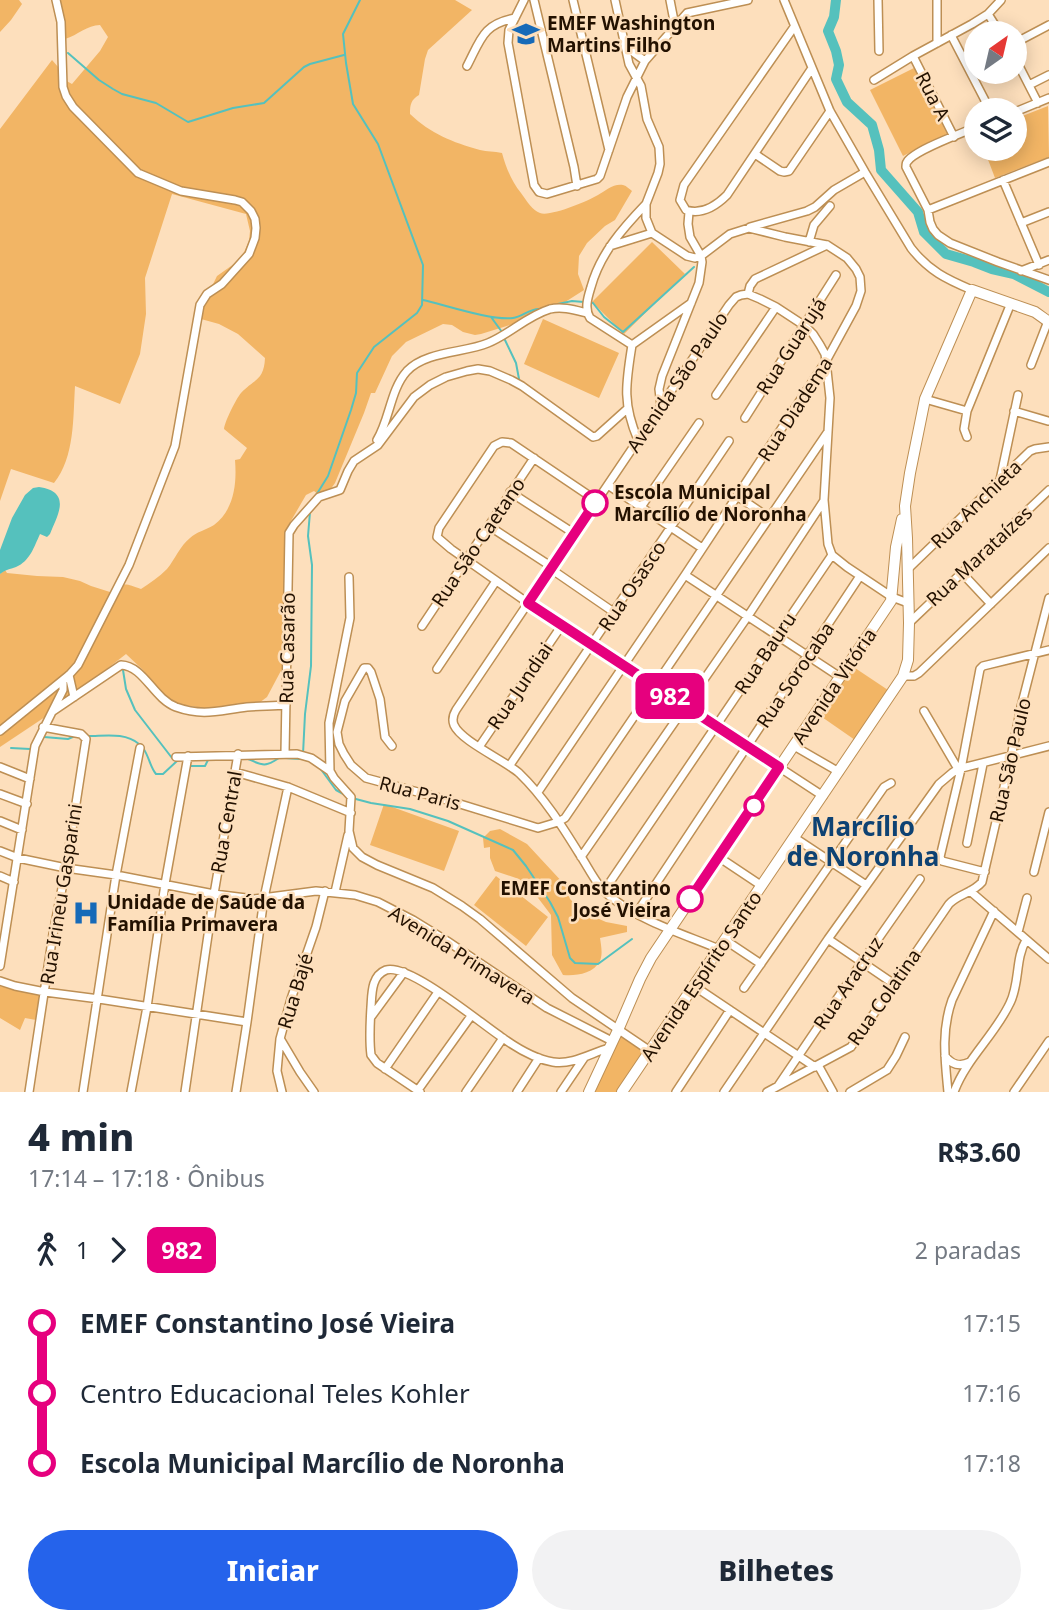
<!DOCTYPE html>
<html lang="pt">
<meta charset="utf-8">
<style>
body{margin:0;font-family:"Noto Sans",sans-serif;background:#f2f2f3;color:#1f2937;height:100vh;display:flex;flex-direction:column;font-size:26px;white-space:nowrap}
*{box-sizing:border-box;margin:0}
p{font-size:23px;color:#747a83}
.icon{flex:none;width:38px;height:38px;fill:none;stroke:currentColor;stroke-width:2;stroke-linecap:round;stroke-linejoin:round}
.map{position:relative;height:1092px;overflow:hidden}
.side{display:flex;flex-direction:column;background:#fff;flex:1}
.side>*{flex:none}
.badge{padding:0 14px;border-radius:10px;font-size:24px;line-height:46px}
.needle{width:46px;rotate:34deg}
.tools{position:absolute;left:964px;top:21px;display:grid;gap:14px}
.tools a{display:grid;place-items:center;width:63px;height:63px;border-radius:50%;background:#fff;box-shadow:0 4px 18px #0003;font-size:35px}
.map>.badge{position:absolute;translate:-50% -50%;box-shadow:0 0 0 4px #fff}
.legs{display:flex;align-items:center;gap:10px;height:77px;padding:0 28px;font-size:23px}
.legs p{margin-inline-start:auto}
.overview{display:flex;align-items:center;justify-content:space-between;height:119px;padding:0 28px}
h1{font-size:38px;font-weight:800;line-height:52px}
.action{display:flex;gap:14px;margin-top:auto;padding:14px 28px}
.action a{flex:1;height:80px;border-radius:42px;background:#2563eb;color:#fff;font-size:28px;font-weight:800;line-height:80px;text-align:center}
.action a+a{background:#f2f2f3;color:#1f2937}
ul{padding:0 28px;list-style:none}
li{display:flex;align-items:center;gap:24px;height:70px;font-size:26px}
li i{display:grid;place-items:center;width:10px;height:100%;margin:0 9px;background:currentColor}
li i::after{content:'';width:18px;height:18px;margin:-9px;border:5px solid;border-radius:50%;background:#fff}
li p{margin-inline-start:auto}
li:first-child i{background:linear-gradient(#0000 50%,currentColor 0)}
li:last-child i{background:linear-gradient(currentColor 50%,#0000 0)}
.map>svg:first-child{display:block}
.green{fill:#f2b565}
.water{fill:#55c1bd}
.lines{fill:none;stroke-linecap:round;stroke-linejoin:round}
.stream{stroke:#55c1bd;stroke-width:2}
.river{stroke:#55c1bd;stroke-width:10}
.street-casing{stroke:#bd8f54;stroke-width:10}
.secondary-casing{stroke:#bd8f54;stroke-width:12}
.street{stroke:#fff;stroke-width:7}
.secondary{stroke:#fff;stroke-width:10}
.line-1-casing{stroke:#fff;stroke-width:16}
.line-1{stroke:#e6007e;stroke-width:10}
.stop-1-dot{fill:#fff;stroke:#e6007e;stroke-width:3.5}
.labels{text-anchor:middle;stroke-width:5;stroke-linejoin:round;paint-order:stroke}
.poi-label{font-size:19px;font-weight:bold;fill:#231100;stroke:#fddfbc;text-anchor:start}
.street-label{font-size:19px;fill:#231100;stroke:#fddfbc}
.stop-label{font-size:19px;font-weight:bold;fill:#231100;stroke:#fddfbc;text-anchor:start}
.district-label{font-size:26px;font-weight:bold;fill:#0e4273;stroke:#fddfbc}
</style>
<div class="map">
<svg width="1049" height="1092" viewBox="0 0 1049 1092">
<rect width="100%" height="100%" fill="#fddfbc"/>
<path class="green" d="M0,0H19L22,4L11,20L0,32Z
M51,0H455L472,10L428,50L425,59L419,95C411,100 410,104 410,114C431,134 452,142 480,150C487,152 494,151 502,153C506,168 512,182 521,193C526,200 533,211 540,213C550,217 588,201 598,195C605,191 614,183 623,185C627,186 629,189 632,191L615,220L605,226L587,243L579,256L578,274L584,290L562,304L537,312L520,322L481,334L475,335L463,332L452,325L443,324L406,342L392,356L375,393H371L364,413L335,483L330,490L318,494L314,491L306,495L288,526L289,540L284,665L267,697L259,703H240L216,710L172,703L143,670L126,654L48,715L0,747V574L5,570L7,573L37,576L63,577L80,581L91,586L110,592C124,581 126,584 141,589C150,583 159,577 167,569C175,559 180,546 190,538C196,532 206,530 214,525C234,510 237,484 235,460L240,459L247,448L224,429C225,421 236,399 241,393C254,379 264,381 265,358L238,334L219,324L201,319V309L217,276L241,259L249,241L250,231L246,214L172,194L145,278L146,314L140,354L120,404L75,386C73,417 75,457 54,483L11,469L0,501V129L52,60L59,68L63,79L72,84L100,51L108,37L100,25C87,25 78,35 65,39L57,11Z
M914,68L947,134L903,156L870,90Z
M1048,106L1049,157L995,178L984,149H1015V119Z
M652,242L685,274L624,334L592,302Z
M543,319L619,353L599,398L524,364Z
M852,666L888,690L855,740L819,715Z
M384,804L459,831L444,871L370,845Z
M500,829L527,844L565,885L570,899L583,912L606,922L627,926V932L600,938C601,945 603,954 600,961C593,974 576,976 563,975L552,955L551,915L529,886L519,879L495,871L490,858V847L484,848L483,838L490,831Z
M496,876L548,917L526,946L474,905Z
M0,986L42,994L36,1020L25,1018L20,1030L0,1018Z
M620,1036L647,1052L618,1092H592Z"/>
<path class="water" d="M39,487C72,492 58,514 50,534L47,537L40,534C34,547 30,561 16,567C10,569 5,570 0,574V550L12,518L25,495L33,488Z"/>
<g class="lines">
<path class="stream" d="M68,53L99,80L113,89L122,94L156,103L188,122L233,108L264,103L304,67L310,64L344,55
M423,300C445,305 492,321 513,318C522,317 529,309 539,309
M589,302L593,303L604,317L623,332L694,267
M558,304L572,301L584,302
M491,317L502,332
M504,338L516,363L519,379
M315,497L328,476L351,410L356,393L357,373L374,347L417,313L422,305L423,265L378,144L353,104L346,63L343,34L360,0
M123,670L126,689L135,710L172,758
M88,736C105,736 125,732 139,744
M44,737L68,739L75,736
M11,748L30,749
M143,748C149,756 150,767 156,774H163L177,761
M303,754L305,714L311,666L312,565L308,536L310,512
M246,758C262,765 264,768 279,758
M285,758L300,759
M190,766H205L208,760
M320,768L336,790L347,796
M352,798L371,803L410,809L448,821L513,850L526,866L550,902L558,917L570,958L575,963L598,964L632,939"/>
<path class="river" d="M836,0L834,17L828,31L836,51L839,65L836,79L847,102L872,125L879,150L881,170L918,212L924,232L946,254L974,262L992,269L1014,274L1049,292"/>
<defs>
<path id="street" d="M524,0L509,30L508,43L534,185L539,192L547,194L597,179L600,176L627,97L645,61L687,13L748,0
M534,0L574,167L577,186
M573,0L609,150
M670,0L675,26
M784,0L830,111L865,172L911,248C929,271 946,279 972,290
M878,0L879,51
M988,14L1000,33
M794,27L684,185L680,200L686,210C702,215 716,206 727,195L812,68
M951,35L990,110
M937,43V0
M1015,43L1049,25
M626,47L645,61
M913,56L954,137
M1015,58L1038,103
M467,66C481,39 483,24 515,18
M874,80L913,56L972,24L988,14L1001,0
M1029,85L1049,75
M1015,112L1049,98
M976,127C963,133 914,150 907,162C906,163 906,165 906,167L928,210L930,222L933,229L938,235L950,243L998,262L1049,280
M755,154L780,171L784,172L789,171L830,111
M1003,180L1039,265
M928,210L1049,162
M1021,223L1049,212
M750,227L807,211L815,207L834,190L865,172
M809,242L814,225L830,206
M610,246L652,233
M1021,271L1049,260
M748,294L750,286L755,279L827,245
M632,345L590,318C584,308 588,297 591,287C600,254 622,229 646,204
M632,345C626,383 622,403 638,440
M632,345L691,303
M1031,365L1048,321
M716,395L776,307
M925,399L967,411
M661,406L659,389L662,376L699,283L702,262L701,256L690,237L688,224L689,212
M1014,411L1048,421
M745,418L836,275
M967,437L964,429L967,411L1011,303
M377,440C390,419 390,390 407,371C426,351 464,353 488,343C510,334 527,316 550,309C562,306 575,310 587,313
M1000,480L1018,395
M608,485L702,548
M510,492L575,534
M737,496L768,517
M597,501L511,443L502,442L494,446L439,528L437,537L451,549L528,603L823,796
M641,507L699,423
M489,526L552,567
M551,569L615,613
M908,569L1030,451L1035,449L1049,447
M962,573L991,604
M685,575L840,677
M909,623L1049,490
M422,626L534,458
M437,669L496,581
M69,675L74,697
M903,676H914L919,673L1049,548
M53,711L121,665C144,666 153,698 176,707C204,717 220,710 247,707C260,706 273,706 286,705
M924,711L958,769
M0,731L69,675L78,665L129,565L175,446L200,305L207,294L222,284L249,254L255,238L256,228L255,219L251,211L242,202L235,200L181,191L138,173L73,107L66,96L63,87L61,22L56,0
M392,746L385,737L380,699L371,672L368,668H364L345,701L337,732L339,744L344,754L351,765L366,778L447,800L538,828L558,822L565,818L827,433
M794,746L839,772
M479,747L562,625
M285,753L289,533L294,525L319,497L340,490L348,471L354,461L378,445L414,397L430,385L446,377L467,371L478,369L490,371L511,380L522,386L593,437L597,436L627,409
M176,757L297,754L311,758L330,771L334,778L351,797L349,831L353,848L362,857L377,865L433,888L462,906L480,919L572,998L650,1051
M510,765L729,441
M0,767L30,779
M330,771L329,723L350,618L349,577
M235,772L288,787L351,813
M538,792L685,575L826,361L856,306L861,291L860,277L856,269L847,258L827,245L785,237L749,228L730,234L701,256L695,258L687,256L652,233L646,218V204L658,173L660,164L659,147L647,119L641,86L629,64L615,0
M0,794L27,804
M0,821L22,830
M795,838L866,885
M967,843L983,764
M0,851L18,858L66,868L116,875L214,894L254,899L316,891L355,895L378,902L413,920L447,941L547,1008L612,1041
M581,857L748,616L823,502
M720,858L762,886
M985,872L942,861L940,857L961,769L980,669L983,666L1049,650
M1034,872L1049,812
M0,876L14,882
M604,891L832,555
M970,891L1049,959
M335,892L348,835
M636,914L860,576
M1018,932L1027,898
M828,939L894,984
M725,940L761,964
M719,949C683,934 643,922 612,898C597,887 590,870 580,855C562,826 544,797 519,773C504,760 461,741 454,725C452,720 453,715 456,710L729,305L736,297L741,295L748,294L760,299L776,307L805,326L813,334L820,345L825,354L826,361L830,398L824,500L828,544L832,555L847,567L892,597L908,603
M0,966L35,746L63,690V680
M0,981L15,986L45,992L99,999L247,1022
M694,986L815,1067
M744,988L884,787L891,783
M371,1017L404,972
M281,1040L300,1072L314,1092
M945,1056C952,1065 960,1067 970,1062
M818,1065L833,1092
M385,1069L438,992
M778,1086L862,962L920,879
M418,1090L471,1016
M29,1092L53,934L66,868L86,739L81,734L43,727
M83,1092L116,875L140,748
M131,1092L147,1007L165,884L188,756
M185,1092L214,894L238,754
M236,1092L247,1022L264,898L288,787
M282,1092L277,1071L280,1039L291,999L316,927L325,891
M420,1092L377,1063L371,1055C369,1040 370,1023 371,1007C372,994 371,976 386,970C409,963 479,1022 500,1036C515,1047 535,1059 553,1062C573,1065 591,1053 609,1048
M466,1092L503,1038
M517,1092L539,1058
M561,1092L584,1058
M676,1092L730,1010
M724,1092L828,939L939,784L952,773L958,769L1049,746
M767,1092L851,1047L949,904C958,894 973,893 982,882L1011,757L1021,707L1049,598
M850,1092L887,1070L896,1056L905,1037
M948,1092C945,1060 941,1031 952,1000L994,911
M954,1092C966,1059 995,1035 1010,1003C1020,983 1015,959 1026,940
M1014,1092L1049,1041"/>
<path id="secondary" d="M589,1092L618,1030L640,979L651,958L891,601L896,547L902,519
M622,1092L903,676L908,660L909,623L907,538L905,506L910,473L925,399L972,290L1035,312L1049,322"/>
</defs>
<use href="#street" class="street-casing"/>
<use href="#secondary" class="secondary-casing"/>
<use href="#street" class="street"/>
<use href="#secondary" class="secondary"/>
</g>
<g class="lines">
<defs>
<path id="line-1" d="M595,503L528,603L779,767L690,899"/>
</defs>
<use href="#line-1" class="line-1-casing"/>
<use href="#line-1" class="line-1"/>
</g>
<defs>
<symbol id="school-bare" viewBox="-9 -9 18 18"><path d="M0-5L7-2L0 1L-7-2ZM-4 1L0 2.5L4 1V4Q0 6-4 4Z" fill="#166ab8" stroke="#fddfbc" stroke-width="2.5" paint-order="stroke"/></symbol>
<symbol id="hospital-bare" viewBox="-9 -9 18 18"><path d="M-5-5h3v3.5h4V-5h3V5h-3V1.5h-4V5h-3Z" fill="#166ab8" stroke="#fddfbc" stroke-width="2.5" paint-order="stroke"/></symbol>
</defs>
<g fill-rule="evenodd">
<use href="#school-bare" x="507" y="15" width="38" height="38"/>
<use href="#hospital-bare" x="67" y="894" width="38" height="38"/>
</g>
<g class="stop-1-dot">
<circle cx="595" cy="503" r="12"/>
<circle cx="754" cy="806" r="9"/>
<circle cx="690" cy="899" r="12"/>
</g>
<g class="labels">
<g class="poi-label">
<text x="547" y="30">EMEF Washington<tspan x="547" dy="22">Martins Filho</tspan></text>
<text x="107" y="909">Unidade de Saúde da<tspan x="107" dy="22">Família Primavera</tspan></text>
</g>
<g class="street-label">
<text transform="translate(933 96) rotate(63)" y="7">Rua A</text>
<text transform="translate(791 346) rotate(-57)" y="7">Rua Guarujá</text>
<text transform="translate(677 382) rotate(-56)" y="7">Avenida São Paulo</text>
<text transform="translate(795 409) rotate(-57)" y="7">Rua Diadema</text>
<text transform="translate(976 504) rotate(-44)" y="7">Rua Anchieta</text>
<text transform="translate(478 542) rotate(-56)" y="7">Rua São Caetano</text>
<text transform="translate(979 556) rotate(-43)" y="7">Rua Marataízes</text>
<text transform="translate(632 586) rotate(-56)" y="7">Rua Osasco</text>
<text transform="translate(287 648) rotate(-89)" y="7">Rua Casarão</text>
<text transform="translate(765 653) rotate(-56)" y="7">Rua Bauru</text>
<text transform="translate(795 675) rotate(-56)" y="7">Rua Sorocaba</text>
<text transform="translate(520 686) rotate(-56)" y="7">Rua Jundiai</text>
<text transform="translate(834 686) rotate(-56)" y="7">Avenida Vitória</text>
<text transform="translate(1010 760) rotate(-77)" y="7">Rua São Paulo</text>
<text transform="translate(420 793) rotate(15)" y="7">Rua Paris</text>
<text transform="translate(226 822) rotate(-80)" y="7">Rua Central</text>
<text transform="translate(61 894) rotate(-81)" y="7">Rua Irineu Gasparini</text>
<text transform="translate(462 955) rotate(32)" y="7">Avenida Primavera</text>
<text transform="translate(701 976) rotate(-56)" y="7">Avenida Espírito Santo</text>
<text transform="translate(848 983) rotate(-56)" y="7">Rua Aracruz</text>
<text transform="translate(295 991) rotate(-73)" y="7">Rua Bajé</text>
<text transform="translate(884 997) rotate(-55)" y="7">Rua Colatina</text>
</g>
<g class="stop-label">
<text x="614" y="499">Escola Municipal<tspan x="614" dy="22">Marcílio de Noronha</tspan></text>
<text x="671" y="895" text-anchor="end">EMEF Constantino<tspan x="671" dy="22">José Vieira</tspan></text>
</g>
<g class="district-label">
<text x="863" y="836">Marcílio<tspan x="863" dy="30">de Noronha</tspan></text>
</g>
</g>
</svg>
<div class="tools">
<a><svg class="needle" viewBox="-14 -14 28 28"><path d="M0-13l5 13h-10z" fill="#e53935"/><path d="M0 13l5-13h-10z" fill="#747a83"/></svg></a>
<a><svg class="icon" aria-label="layers" viewBox="0 0 24 24"><path d="M12 4l9 5-9 5-9-5zM3 14l9 5 9-5"/></svg></a>
</div>
<b class="badge" style="left:670px;top:696px;background:#e6007e;color:#fff">982</b>
</div>
<section class="side">
<div class="overview"><div><h1>4 min</h1><p>17:14 – 17:18 · Ônibus</p></div><b>R$3.60</b></div>
<div class="legs"><svg class="icon" aria-label="walk" viewBox="0 0 24 24"><circle cx="13" cy="4" r="2"/><path d="M13 8l-2 6 4 7M11 14l-3 7M7 12l3-4h3l4 4"/></svg>1<svg class="icon" aria-label="forward" viewBox="0 0 24 24"><path d="M9 5l7 7-7 7"/></svg><b class="badge" style="background:#e6007e;color:#fff">982</b><p>2 paradas</p></div>
<ul>
<li><i style="color:#e6007e"></i><b>EMEF Constantino José Vieira</b><p>17:15</p></li>
<li><i style="color:#e6007e"></i><span>Centro Educacional Teles Kohler</span><p>17:16</p></li>
<li><i style="color:#e6007e"></i><b>Escola Municipal Marcílio de Noronha</b><p>17:18</p></li>
</ul>
<div class="action"><a>Iniciar</a><a>Bilhetes</a></div>
</section>
